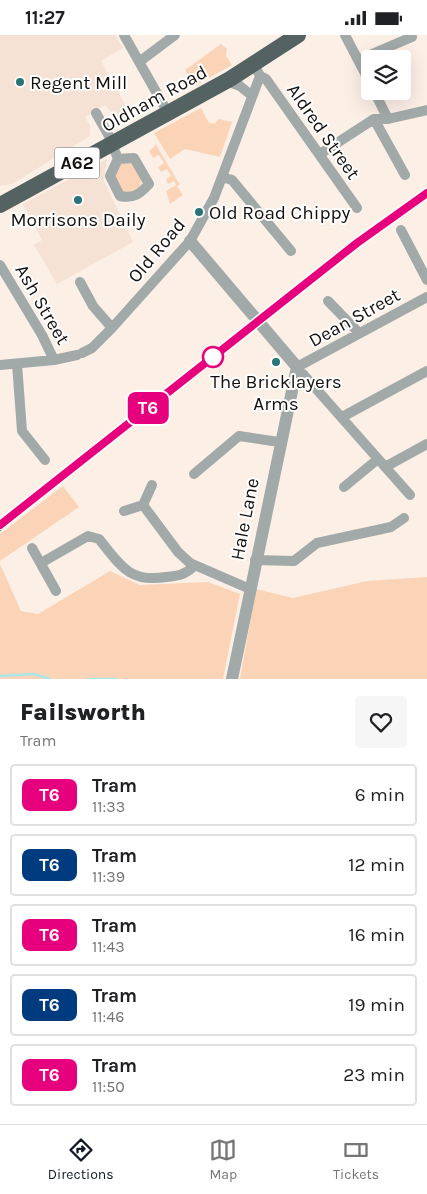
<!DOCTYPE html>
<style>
body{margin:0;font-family:Karla,sans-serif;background:#f6f6f6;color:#202124;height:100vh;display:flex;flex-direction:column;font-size:19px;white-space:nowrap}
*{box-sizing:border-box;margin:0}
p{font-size:16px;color:#757577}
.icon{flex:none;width:28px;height:28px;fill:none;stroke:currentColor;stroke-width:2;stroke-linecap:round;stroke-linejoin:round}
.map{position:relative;height:644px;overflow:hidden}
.drawer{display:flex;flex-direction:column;background:#fff;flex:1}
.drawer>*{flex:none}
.badge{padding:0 10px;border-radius:8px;font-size:18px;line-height:32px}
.fabs{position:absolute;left:361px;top:15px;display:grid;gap:10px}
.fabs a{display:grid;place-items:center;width:50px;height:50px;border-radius:5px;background:#fff;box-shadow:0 5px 20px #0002;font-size:25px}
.map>.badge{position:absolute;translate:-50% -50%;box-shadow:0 0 0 2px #fff}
.round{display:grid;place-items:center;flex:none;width:52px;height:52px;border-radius:5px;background:#f6f6f6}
.overview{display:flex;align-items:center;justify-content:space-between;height:85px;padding:0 20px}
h1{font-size:24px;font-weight:800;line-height:38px}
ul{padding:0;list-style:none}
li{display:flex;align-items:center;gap:15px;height:62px;margin:0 10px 8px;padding:0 10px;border:2px solid #e0e0e0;border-radius:5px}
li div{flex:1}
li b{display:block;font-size:19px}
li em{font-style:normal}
li .badge{min-width:55px;font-weight:700;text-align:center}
.status{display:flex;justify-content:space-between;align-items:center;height:35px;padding:0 25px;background:#fff;direction:ltr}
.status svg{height:14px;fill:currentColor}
.tab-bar{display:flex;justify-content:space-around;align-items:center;height:70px;border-top:1px solid #e0e0e0;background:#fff;font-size:14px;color:#757577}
.tab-bar a{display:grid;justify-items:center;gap:2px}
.tab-bar .selected{color:#111827}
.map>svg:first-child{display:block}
.built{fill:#f5e2d4}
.green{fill:#fbd4b8}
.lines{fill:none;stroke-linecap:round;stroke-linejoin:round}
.stream{stroke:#abe6e8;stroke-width:2.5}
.minor{stroke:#a2a9a9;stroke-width:10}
.tertiary{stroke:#a2a9a9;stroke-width:12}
.trunk{stroke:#546262;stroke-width:16}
.tram{stroke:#3b3632;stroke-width:1}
.line-casing{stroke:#fff;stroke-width:11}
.line{stroke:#e6007e;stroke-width:8}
.poi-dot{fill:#297476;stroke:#fff;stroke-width:2}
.stop-dot{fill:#fff;stroke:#e6007e;stroke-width:2.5}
.labels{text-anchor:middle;stroke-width:4;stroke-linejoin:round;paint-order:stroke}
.shield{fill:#fff;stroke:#5a5856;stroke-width:1}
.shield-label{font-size:18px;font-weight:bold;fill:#14100d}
.poi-label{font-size:19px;fill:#14100d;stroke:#fff;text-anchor:start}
.street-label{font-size:19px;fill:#14100d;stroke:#fff}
</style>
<div class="status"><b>11:27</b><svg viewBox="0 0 49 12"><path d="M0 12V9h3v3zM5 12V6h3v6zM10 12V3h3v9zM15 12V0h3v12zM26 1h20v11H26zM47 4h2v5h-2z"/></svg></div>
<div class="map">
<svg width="427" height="644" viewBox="0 0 427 644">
<rect width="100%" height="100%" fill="#fcefe6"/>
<path class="built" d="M0,0H115L123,13L101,26L133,84L119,87L105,70L85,82L90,91V101L12,149L0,151Z
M107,124L104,146L133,207L57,249L34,210L42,205L23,169Z"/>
<path class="green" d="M221,9L227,14L226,21L232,30L195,51L185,35Z
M201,73L209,88L217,89L215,88L219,84L232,87L220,122L185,114L170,124L154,98Z
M155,108L180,150L177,151L183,160L170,169L166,156L176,150L174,146L168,149L166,144L171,141L167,134L161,137L158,132L164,128L159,120L153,123L149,116L155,111Z
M123,127L133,129L142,144L138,157H122C115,145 112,139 123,127Z
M63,451L79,472L0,526V499Z
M0,529L21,576L38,579L110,536L140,550L208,547L240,559L223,644H0Z
M427,542V644H240L256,554L293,563L367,546Z"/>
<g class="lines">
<path class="stream" d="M0,641L34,639L50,644
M87,644H117"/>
<path class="minor" d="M124,0L168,78
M345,0L370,48
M358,25L412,2
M139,27L175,0
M257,35L260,41L266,44L357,173
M226,46L240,51L251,60
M374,56L388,84
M96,78L109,101L118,124L110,141L120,161C134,164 140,159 149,149L134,123L118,124
M374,84L405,140
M320,119L374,84H388L427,75
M222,142L232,145L291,216
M401,195L427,245
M0,230L42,300L54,325
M80,247L93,271L112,293
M328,266L359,298
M82,318L92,313L112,293L190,206L214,163L260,41
M17,329L22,396L45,425
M0,330L54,325L77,320
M297,332L427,262
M296,337L303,339L410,460
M342,382L427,336
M385,432L427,409
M194,439L239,401L279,407
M344,452L378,424
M143,470L178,517L190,528L250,554
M124,476L143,470L152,450
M32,513L56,556
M255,525L294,526L317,508L391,492L404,483
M41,528L88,501L99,504C120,530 129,548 166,542C178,541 185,540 194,531"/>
<path class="tertiary" d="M190,206L297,332L232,644"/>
<path class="trunk" d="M0,170L230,44L298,0"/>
<path class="tram" d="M0,496L357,213L427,163"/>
</g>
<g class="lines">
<defs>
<path id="line" d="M0,490L357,208L427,158"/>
</defs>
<use href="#line" class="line-casing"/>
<use href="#line" class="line"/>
</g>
<g class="poi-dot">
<circle cx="20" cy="47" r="5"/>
<circle cx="78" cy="165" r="5"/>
<circle cx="199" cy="177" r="5"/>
<circle cx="276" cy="327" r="5"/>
</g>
<circle class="stop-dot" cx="213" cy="322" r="10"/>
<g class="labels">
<rect class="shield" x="54.5" y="112.5" width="45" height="31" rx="4"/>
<g class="shield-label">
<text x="77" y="134">A62</text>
</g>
<g class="poi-label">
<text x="30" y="54">Regent Mill</text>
<text x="209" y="184">Old Road Chippy</text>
<text x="78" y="191" text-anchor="middle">Morrisons Daily</text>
<text x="276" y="353" text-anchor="middle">The Bricklayers<tspan x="276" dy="22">Arms</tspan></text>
</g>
<g class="street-label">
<text transform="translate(154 63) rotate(-29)" y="7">Oldham Road</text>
<text transform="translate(324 96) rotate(55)" y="7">Aldred Street</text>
<text transform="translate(156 215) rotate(-50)" y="7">Old Road</text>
<text transform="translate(43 269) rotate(60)" y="7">Ash Street</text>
<text transform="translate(354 282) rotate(-29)" y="7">Dean Street</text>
<text transform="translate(244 484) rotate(-79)" y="7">Hale Lane</text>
</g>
</g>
</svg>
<div class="fabs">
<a><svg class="icon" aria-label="layers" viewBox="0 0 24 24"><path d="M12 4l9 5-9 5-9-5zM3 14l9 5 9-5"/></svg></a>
</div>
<b class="badge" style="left:148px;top:373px;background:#e6007e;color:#fff">T6</b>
</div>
<section class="drawer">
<div class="overview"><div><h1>Failsworth</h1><p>Tram</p></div><a class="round"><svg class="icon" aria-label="heart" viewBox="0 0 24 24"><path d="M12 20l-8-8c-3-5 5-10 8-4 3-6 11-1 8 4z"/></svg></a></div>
<ul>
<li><span class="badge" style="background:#e6007e;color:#fff">T6</span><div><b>Tram</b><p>11:33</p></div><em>6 min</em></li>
<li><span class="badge" style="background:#003b80;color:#fff">T6</span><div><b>Tram</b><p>11:39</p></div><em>12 min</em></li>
<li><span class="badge" style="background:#e6007e;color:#fff">T6</span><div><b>Tram</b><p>11:43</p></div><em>16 min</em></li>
<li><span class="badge" style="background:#003b80;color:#fff">T6</span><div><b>Tram</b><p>11:46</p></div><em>19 min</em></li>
<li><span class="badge" style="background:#e6007e;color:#fff">T6</span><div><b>Tram</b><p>11:50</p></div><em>23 min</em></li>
</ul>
</section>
<nav class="tab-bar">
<a class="selected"><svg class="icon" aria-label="directions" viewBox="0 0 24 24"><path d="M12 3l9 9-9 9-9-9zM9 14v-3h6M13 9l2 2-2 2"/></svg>Directions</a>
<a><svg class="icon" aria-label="map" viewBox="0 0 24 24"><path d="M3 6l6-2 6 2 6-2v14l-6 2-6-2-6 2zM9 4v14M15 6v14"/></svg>Map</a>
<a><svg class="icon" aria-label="tickets" viewBox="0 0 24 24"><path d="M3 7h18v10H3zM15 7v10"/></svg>Tickets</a>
</nav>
